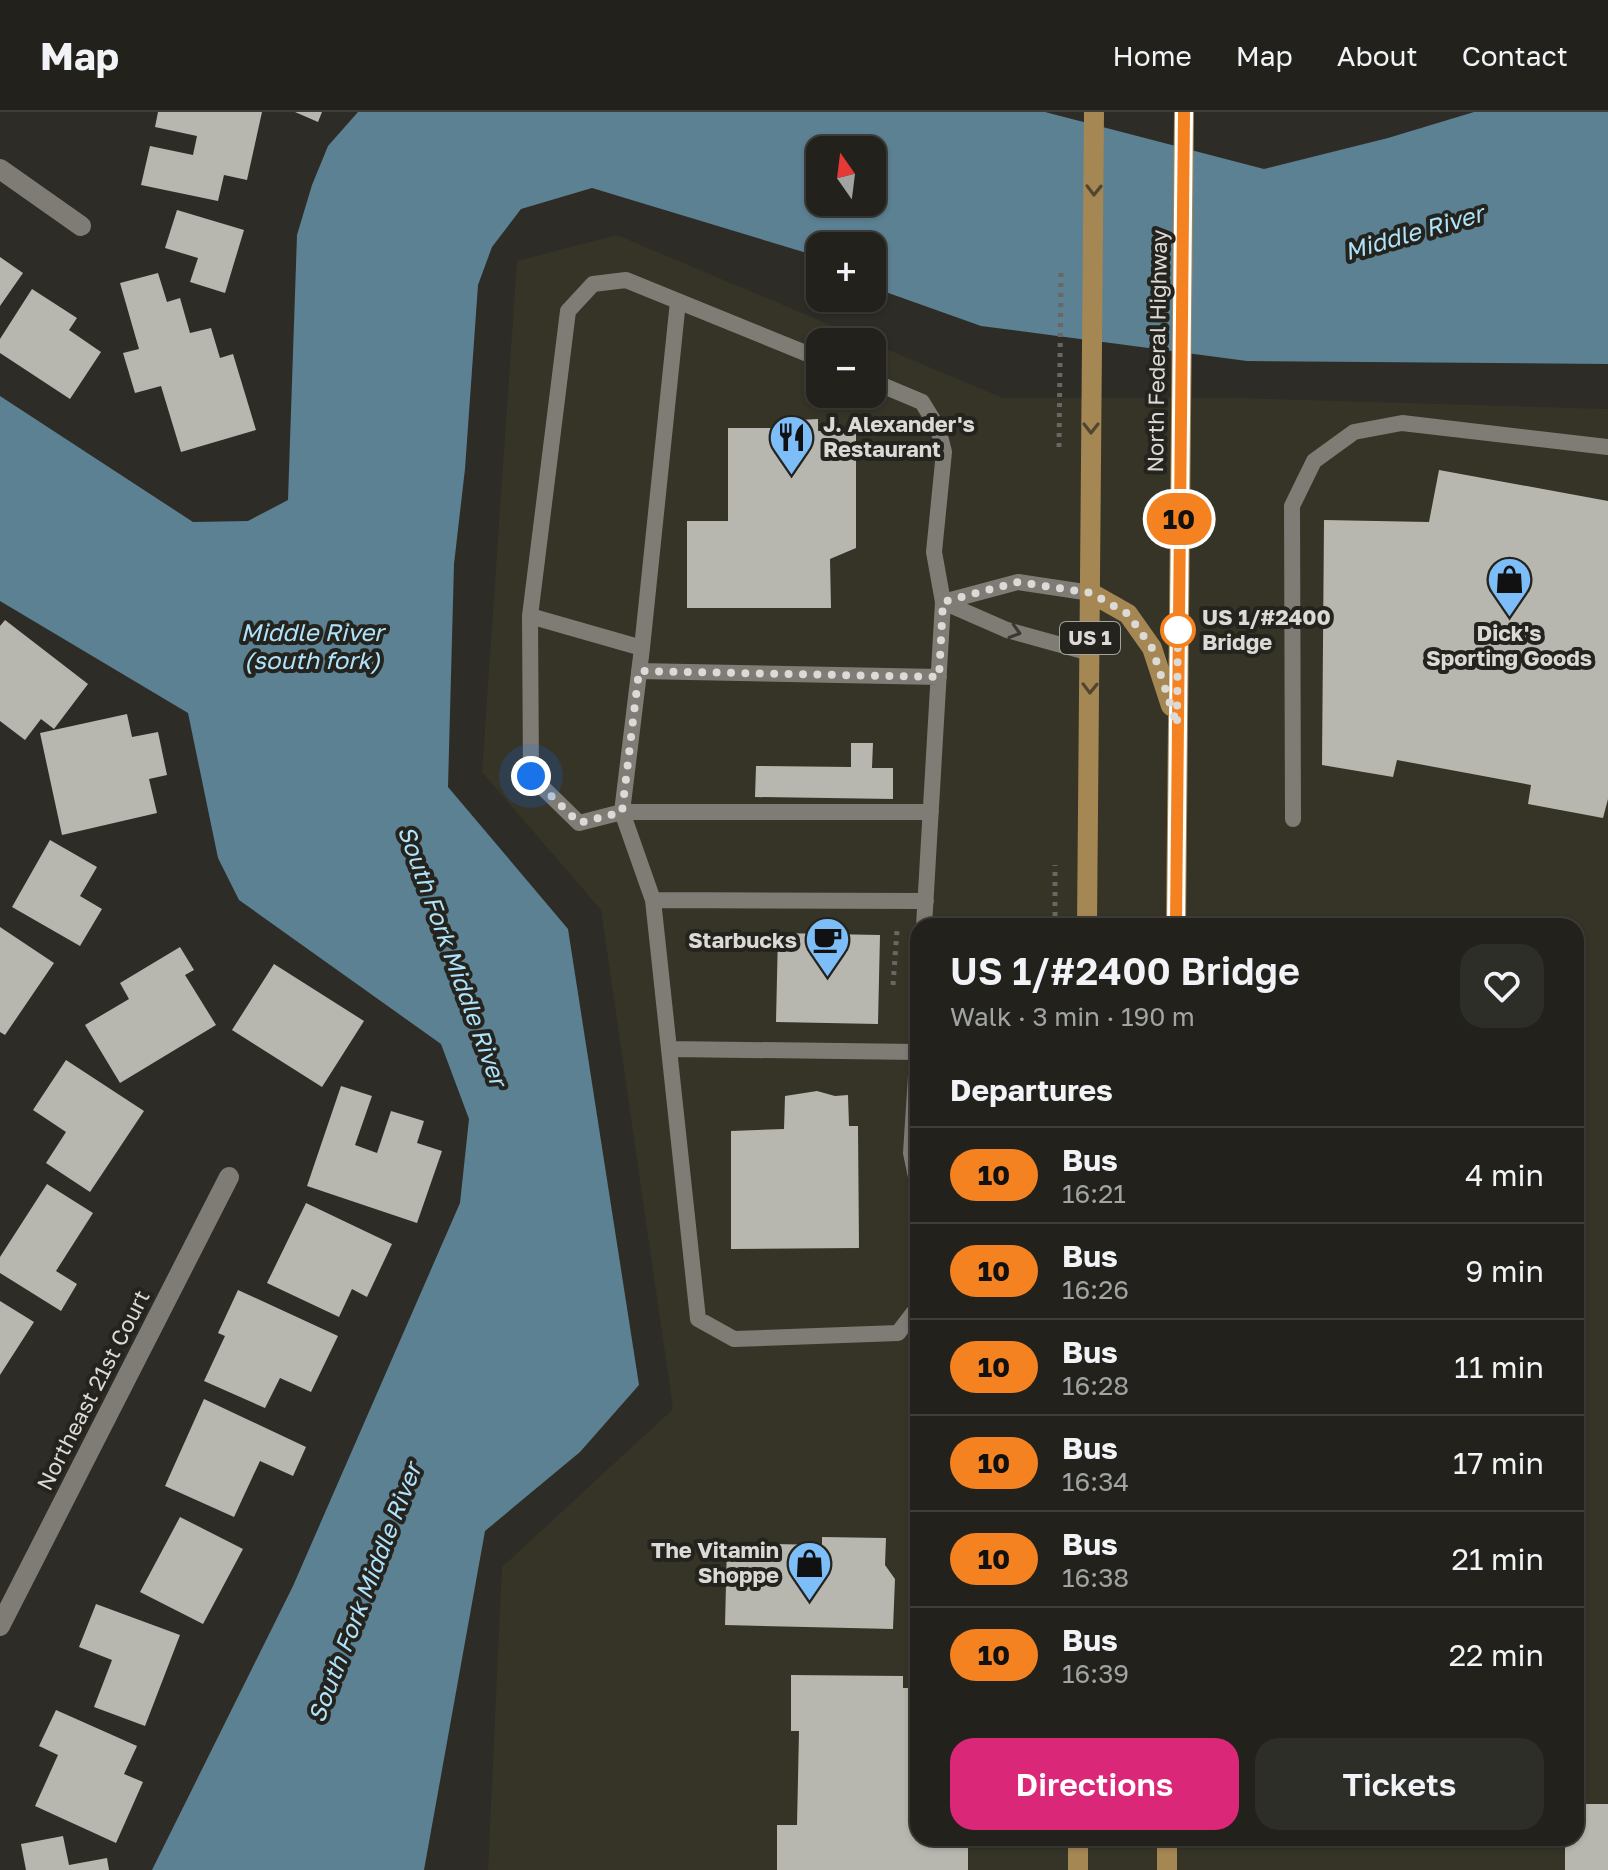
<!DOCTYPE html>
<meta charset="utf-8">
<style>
body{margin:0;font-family:"Golos Text",sans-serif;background:#2e2e29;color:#f1f3f6;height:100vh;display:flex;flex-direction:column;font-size:30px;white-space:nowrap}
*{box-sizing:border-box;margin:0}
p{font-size:26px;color:#a2a3a3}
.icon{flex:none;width:44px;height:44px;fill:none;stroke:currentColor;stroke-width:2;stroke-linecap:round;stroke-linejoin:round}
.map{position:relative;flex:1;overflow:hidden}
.panel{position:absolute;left:910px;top:806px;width:674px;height:928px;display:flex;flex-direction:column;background:#22211c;border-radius:24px;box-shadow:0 2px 6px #0004,0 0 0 2px #3f3e3b}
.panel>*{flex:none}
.badge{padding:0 16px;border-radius:26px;font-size:28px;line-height:52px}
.needle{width:52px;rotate:346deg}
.fabs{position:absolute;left:806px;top:24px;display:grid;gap:16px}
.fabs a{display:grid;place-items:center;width:80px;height:80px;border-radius:16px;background:#22211c;box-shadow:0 2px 6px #0004,0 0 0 2px #3f3e3b;font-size:40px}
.you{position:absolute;width:40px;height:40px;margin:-20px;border:6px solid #fff;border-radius:50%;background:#1a73e8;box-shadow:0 0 0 12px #1a73e833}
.map>.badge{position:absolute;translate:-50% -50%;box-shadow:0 0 0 4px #fff}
h2{padding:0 40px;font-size:30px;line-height:72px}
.round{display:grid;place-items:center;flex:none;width:84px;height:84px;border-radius:24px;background:#2e2e29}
.headline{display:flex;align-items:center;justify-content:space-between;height:136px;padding:0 40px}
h1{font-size:38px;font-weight:600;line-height:60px}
.cta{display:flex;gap:16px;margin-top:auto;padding:16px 40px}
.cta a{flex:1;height:92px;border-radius:24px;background:#db2777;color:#fff;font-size:32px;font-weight:600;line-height:92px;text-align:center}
.cta a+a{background:#2e2e29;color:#f1f3f6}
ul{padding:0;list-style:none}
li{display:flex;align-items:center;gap:24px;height:96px;padding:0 40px;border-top:2px solid #3f3e3b}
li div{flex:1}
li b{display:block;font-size:30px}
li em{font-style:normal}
li .badge{min-width:88px;font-weight:700;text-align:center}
header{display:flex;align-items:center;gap:48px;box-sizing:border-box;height:112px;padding:0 40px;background:#22211c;border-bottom:2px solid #3f3e3b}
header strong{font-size:38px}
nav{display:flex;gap:44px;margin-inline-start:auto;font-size:28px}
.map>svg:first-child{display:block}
.built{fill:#363327;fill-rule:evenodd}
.water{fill:#5c8192;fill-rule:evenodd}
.building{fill:#b8b7af}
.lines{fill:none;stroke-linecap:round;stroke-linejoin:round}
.path{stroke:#686761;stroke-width:5;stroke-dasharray:4 6;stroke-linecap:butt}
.service{stroke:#7e7c75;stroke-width:16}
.minor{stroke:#7e7c75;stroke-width:20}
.primary{stroke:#a58753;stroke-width:20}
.oneway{stroke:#514630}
.oneway2{stroke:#3a3933}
.line-casing{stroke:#fff;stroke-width:18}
.line{stroke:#f58220;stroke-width:12}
.walk{stroke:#dbdad6;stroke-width:8;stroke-dasharray:0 14.4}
.stop-dot{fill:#fff;stroke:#f58220;stroke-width:4}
.labels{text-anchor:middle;stroke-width:8;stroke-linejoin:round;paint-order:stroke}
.shield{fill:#24231d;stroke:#a4a39e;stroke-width:2}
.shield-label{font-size:20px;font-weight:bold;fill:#dbdad6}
.street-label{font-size:22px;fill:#dbdad6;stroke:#24231d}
.poi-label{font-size:22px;font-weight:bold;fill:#dbdad6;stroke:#24231d;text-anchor:end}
.stop-label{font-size:22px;font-weight:bold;fill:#dbdad6;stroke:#24231d;text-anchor:start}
.water-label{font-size:24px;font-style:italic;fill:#afe3fb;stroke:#24231d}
</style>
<header>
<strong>Map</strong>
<nav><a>Home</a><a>Map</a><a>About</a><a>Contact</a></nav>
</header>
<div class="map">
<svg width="1608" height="1758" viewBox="0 0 1608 1758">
<rect width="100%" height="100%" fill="#2e2c26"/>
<path class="built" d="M617,123L871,230H820V282H872V231L1003,286H1240L1608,297V1758H488L502,1455L673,1297L601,798L482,660L517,149ZM918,814H1576V1726H918Z"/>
<path class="water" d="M358,0H1045L1264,57L1388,26L1474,0H1608V252L1247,249L981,214L880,178L872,172V134H820V145L592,76L521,97L492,135L478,173L465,357L454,452L448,675L568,817L639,1273L580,1340L485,1419L424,1758H152L293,1474L460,1091L469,1007L441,932L239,788L218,746L188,601L0,489V284L193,410L248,409L288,388L297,123L312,73L328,34ZM820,38H872V90H820Z"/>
<path class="building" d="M158,0H262L247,68L224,63L218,89L141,73L150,34L193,43L197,24L155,15Z
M295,0H322L318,10Z
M177,98L244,118L225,181L190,170L198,146L165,136Z
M0,145L23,161L0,194Z
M158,161L167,190L180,186L190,221L211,216L220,246L233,242L256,318L181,340L161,274L135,281L123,241L139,237L120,171Z
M32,177L77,206L69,218L101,240L70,287L0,241V227Z
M818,307V319H856V436L830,447L831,496H687V409H728V316H799V308Z
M1439,358L1608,389V687L1603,706L1528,692L1531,673L1397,648L1393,665L1322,653L1324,408L1429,410Z
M5,508L88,572L54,617L41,607L25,628L0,609V514Z
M127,602L132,625L158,620L167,663L149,667L157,701L62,723L40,621Z
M851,631H873L872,656H893V687L755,685L756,654L851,655Z
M50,728L97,755L80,784L102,797L80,834L12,795Z
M0,815L54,851L5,923L0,920Z
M778,821L880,823L878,912L776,910Z
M180,835L194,858L185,863L216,913L120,971L85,913L129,887L120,871Z
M274,852L364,909L322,975L232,918Z
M66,948L144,999L90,1080L46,1051L66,1020L33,998Z
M341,974L372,984L355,1033L377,1041L391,999L424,1009L417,1031L442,1039L417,1111L307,1074Z
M817,979L835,984L848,983L849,1014H858L859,1136L731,1137V1019L784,1017L785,984Z
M47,1072L93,1101L56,1159L77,1172L61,1199L0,1161V1145Z
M306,1091L392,1132L367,1185L352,1177L339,1205L267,1171Z
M238,1178L338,1224L311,1280L280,1266L265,1296L204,1269L225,1224L218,1221Z
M0,1189L34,1210L0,1263Z
M204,1287L306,1335L293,1364L260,1349L234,1405L165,1374Z
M180,1405L243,1437L203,1512L140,1480Z
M822,1425L886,1426L885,1453L895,1467L893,1517L725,1513L727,1431L822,1433Z
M96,1492L180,1523L145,1614L94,1595L112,1548L79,1535Z
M791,1563L903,1564V1576H918V1726H968V1758H777V1713H797L799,1619H791Z
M56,1598L137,1634L124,1662L143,1670L116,1731L35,1694L58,1643L39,1634Z
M1576,1692H1608V1758H1565V1726H1576Z
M63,1724L69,1753L107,1746L109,1758H26L21,1732Z"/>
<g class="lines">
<path class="path" d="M1059,335L1061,161
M1055,814V753
M893,873L897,818"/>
<path class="service" d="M678,189L642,536L530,504L568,199L593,172L626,168L820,247
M872,269L922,290L938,316L944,340L934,440L943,490L924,814
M943,490L1007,518L1090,541
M943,490L1018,470L1091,481
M530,504L531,664L579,711L622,700H931
M642,536L622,700L653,788L698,1207L734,1227L898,1221L918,1195
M639,559L939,565
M1293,707L1292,394L1314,349L1354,320L1402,311L1608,335
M653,788L926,789
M918,932L911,1041L918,1075
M670,937L917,940"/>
<path class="minor" d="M0,57L81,114
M0,1514L229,1065"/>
<path class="primary" d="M1091,481L1128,502L1152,536L1171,594
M1087,814L1094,0
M1176,814L1184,0
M1078,1758V1726
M1167,1758V1726"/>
</g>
<defs><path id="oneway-chevron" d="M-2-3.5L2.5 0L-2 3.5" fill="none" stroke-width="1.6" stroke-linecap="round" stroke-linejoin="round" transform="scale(2)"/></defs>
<g class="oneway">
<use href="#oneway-chevron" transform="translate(1094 78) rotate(91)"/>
<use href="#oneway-chevron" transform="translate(1091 316) rotate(90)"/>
<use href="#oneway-chevron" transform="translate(1090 576) rotate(91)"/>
</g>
<use class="oneway2" href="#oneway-chevron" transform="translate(1015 520) rotate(17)"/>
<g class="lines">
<defs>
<path id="line" d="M1176,814L1184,0"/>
</defs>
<use href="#line" class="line-casing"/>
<use href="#line" class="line"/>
<path class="walk" d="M531,664L579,711L622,700L639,559L939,565L943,490L1018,470L1091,481L1128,502L1152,536L1177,613L1178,518"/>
</g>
<defs>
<symbol id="restaurant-pin" viewBox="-11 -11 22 30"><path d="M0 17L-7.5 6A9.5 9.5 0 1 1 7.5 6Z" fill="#7dbef9" stroke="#24231d"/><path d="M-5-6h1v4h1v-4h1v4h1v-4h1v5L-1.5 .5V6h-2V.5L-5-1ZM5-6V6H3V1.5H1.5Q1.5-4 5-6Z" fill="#111"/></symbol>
<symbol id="shop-pin" viewBox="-11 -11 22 30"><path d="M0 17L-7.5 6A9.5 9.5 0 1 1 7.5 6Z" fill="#7dbef9" stroke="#24231d"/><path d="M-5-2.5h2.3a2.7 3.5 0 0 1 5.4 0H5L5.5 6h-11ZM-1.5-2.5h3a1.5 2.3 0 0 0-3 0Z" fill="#111"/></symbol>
<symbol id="cafe-pin" viewBox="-11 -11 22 30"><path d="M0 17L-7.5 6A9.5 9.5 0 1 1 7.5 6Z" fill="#7dbef9" stroke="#24231d"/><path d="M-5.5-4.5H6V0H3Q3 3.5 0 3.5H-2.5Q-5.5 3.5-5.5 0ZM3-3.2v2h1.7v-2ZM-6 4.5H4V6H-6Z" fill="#111"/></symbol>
</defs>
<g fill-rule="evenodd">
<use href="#restaurant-pin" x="766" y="300" width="51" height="69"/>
<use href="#shop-pin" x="1484" y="442" width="51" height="69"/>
<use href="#cafe-pin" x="802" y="802" width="51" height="69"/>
<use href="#shop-pin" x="784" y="1426" width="51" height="69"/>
</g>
<circle class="stop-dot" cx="1178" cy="518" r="16"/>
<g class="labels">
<rect class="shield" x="1060" y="510" width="60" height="32" rx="6"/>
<g class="shield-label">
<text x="1090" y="533">US 1</text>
</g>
<g class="street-label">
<text transform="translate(1157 239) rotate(-89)" y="8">North Federal Highway</text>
<text transform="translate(93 1278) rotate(-63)" y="8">Northeast 21st Court</text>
</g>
<g class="poi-label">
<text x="823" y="320" text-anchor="start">J. Alexander's<tspan x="823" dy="25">Restaurant</tspan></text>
<text x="1509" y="529" text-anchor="middle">Dick's<tspan x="1509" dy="25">Sporting Goods</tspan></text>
<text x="797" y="836">Starbucks</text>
<text x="779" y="1446">The Vitamin<tspan x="779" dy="25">Shoppe</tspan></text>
</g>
<g class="stop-label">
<text x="1202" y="513">US 1/#2400<tspan x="1202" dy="25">Bridge</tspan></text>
</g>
<g class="water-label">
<text transform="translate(1414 121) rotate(-16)" y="8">Middle River</text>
<text x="312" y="529">Middle River<tspan x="312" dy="28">(south fork)</tspan></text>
<text transform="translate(452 844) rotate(70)" y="8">South Fork Middle River</text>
<text transform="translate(365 1481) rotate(-69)" y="8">South Fork Middle River</text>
</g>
</g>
</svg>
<div class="fabs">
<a><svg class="needle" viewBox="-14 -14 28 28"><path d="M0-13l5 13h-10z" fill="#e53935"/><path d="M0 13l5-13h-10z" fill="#a2a3a3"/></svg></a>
<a>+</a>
<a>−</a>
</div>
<div class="you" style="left:531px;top:664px"></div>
<b class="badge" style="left:1179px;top:407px;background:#f58220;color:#111">10</b>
<section class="panel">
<div class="headline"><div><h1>US 1/#2400 Bridge</h1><p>Walk · 3 min · 190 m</p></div><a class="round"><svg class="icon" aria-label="heart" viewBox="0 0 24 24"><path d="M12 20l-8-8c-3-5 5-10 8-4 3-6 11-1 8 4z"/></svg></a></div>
<h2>Departures</h2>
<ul>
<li><span class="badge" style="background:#f58220;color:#111">10</span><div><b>Bus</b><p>16:21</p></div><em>4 min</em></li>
<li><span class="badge" style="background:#f58220;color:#111">10</span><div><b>Bus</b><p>16:26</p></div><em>9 min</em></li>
<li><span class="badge" style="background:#f58220;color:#111">10</span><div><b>Bus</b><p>16:28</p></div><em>11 min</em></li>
<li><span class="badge" style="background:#f58220;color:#111">10</span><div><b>Bus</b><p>16:34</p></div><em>17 min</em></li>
<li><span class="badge" style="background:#f58220;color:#111">10</span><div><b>Bus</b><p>16:38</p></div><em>21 min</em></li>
<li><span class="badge" style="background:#f58220;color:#111">10</span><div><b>Bus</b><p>16:39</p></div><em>22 min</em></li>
</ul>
<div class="cta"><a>Directions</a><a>Tickets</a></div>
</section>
</div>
